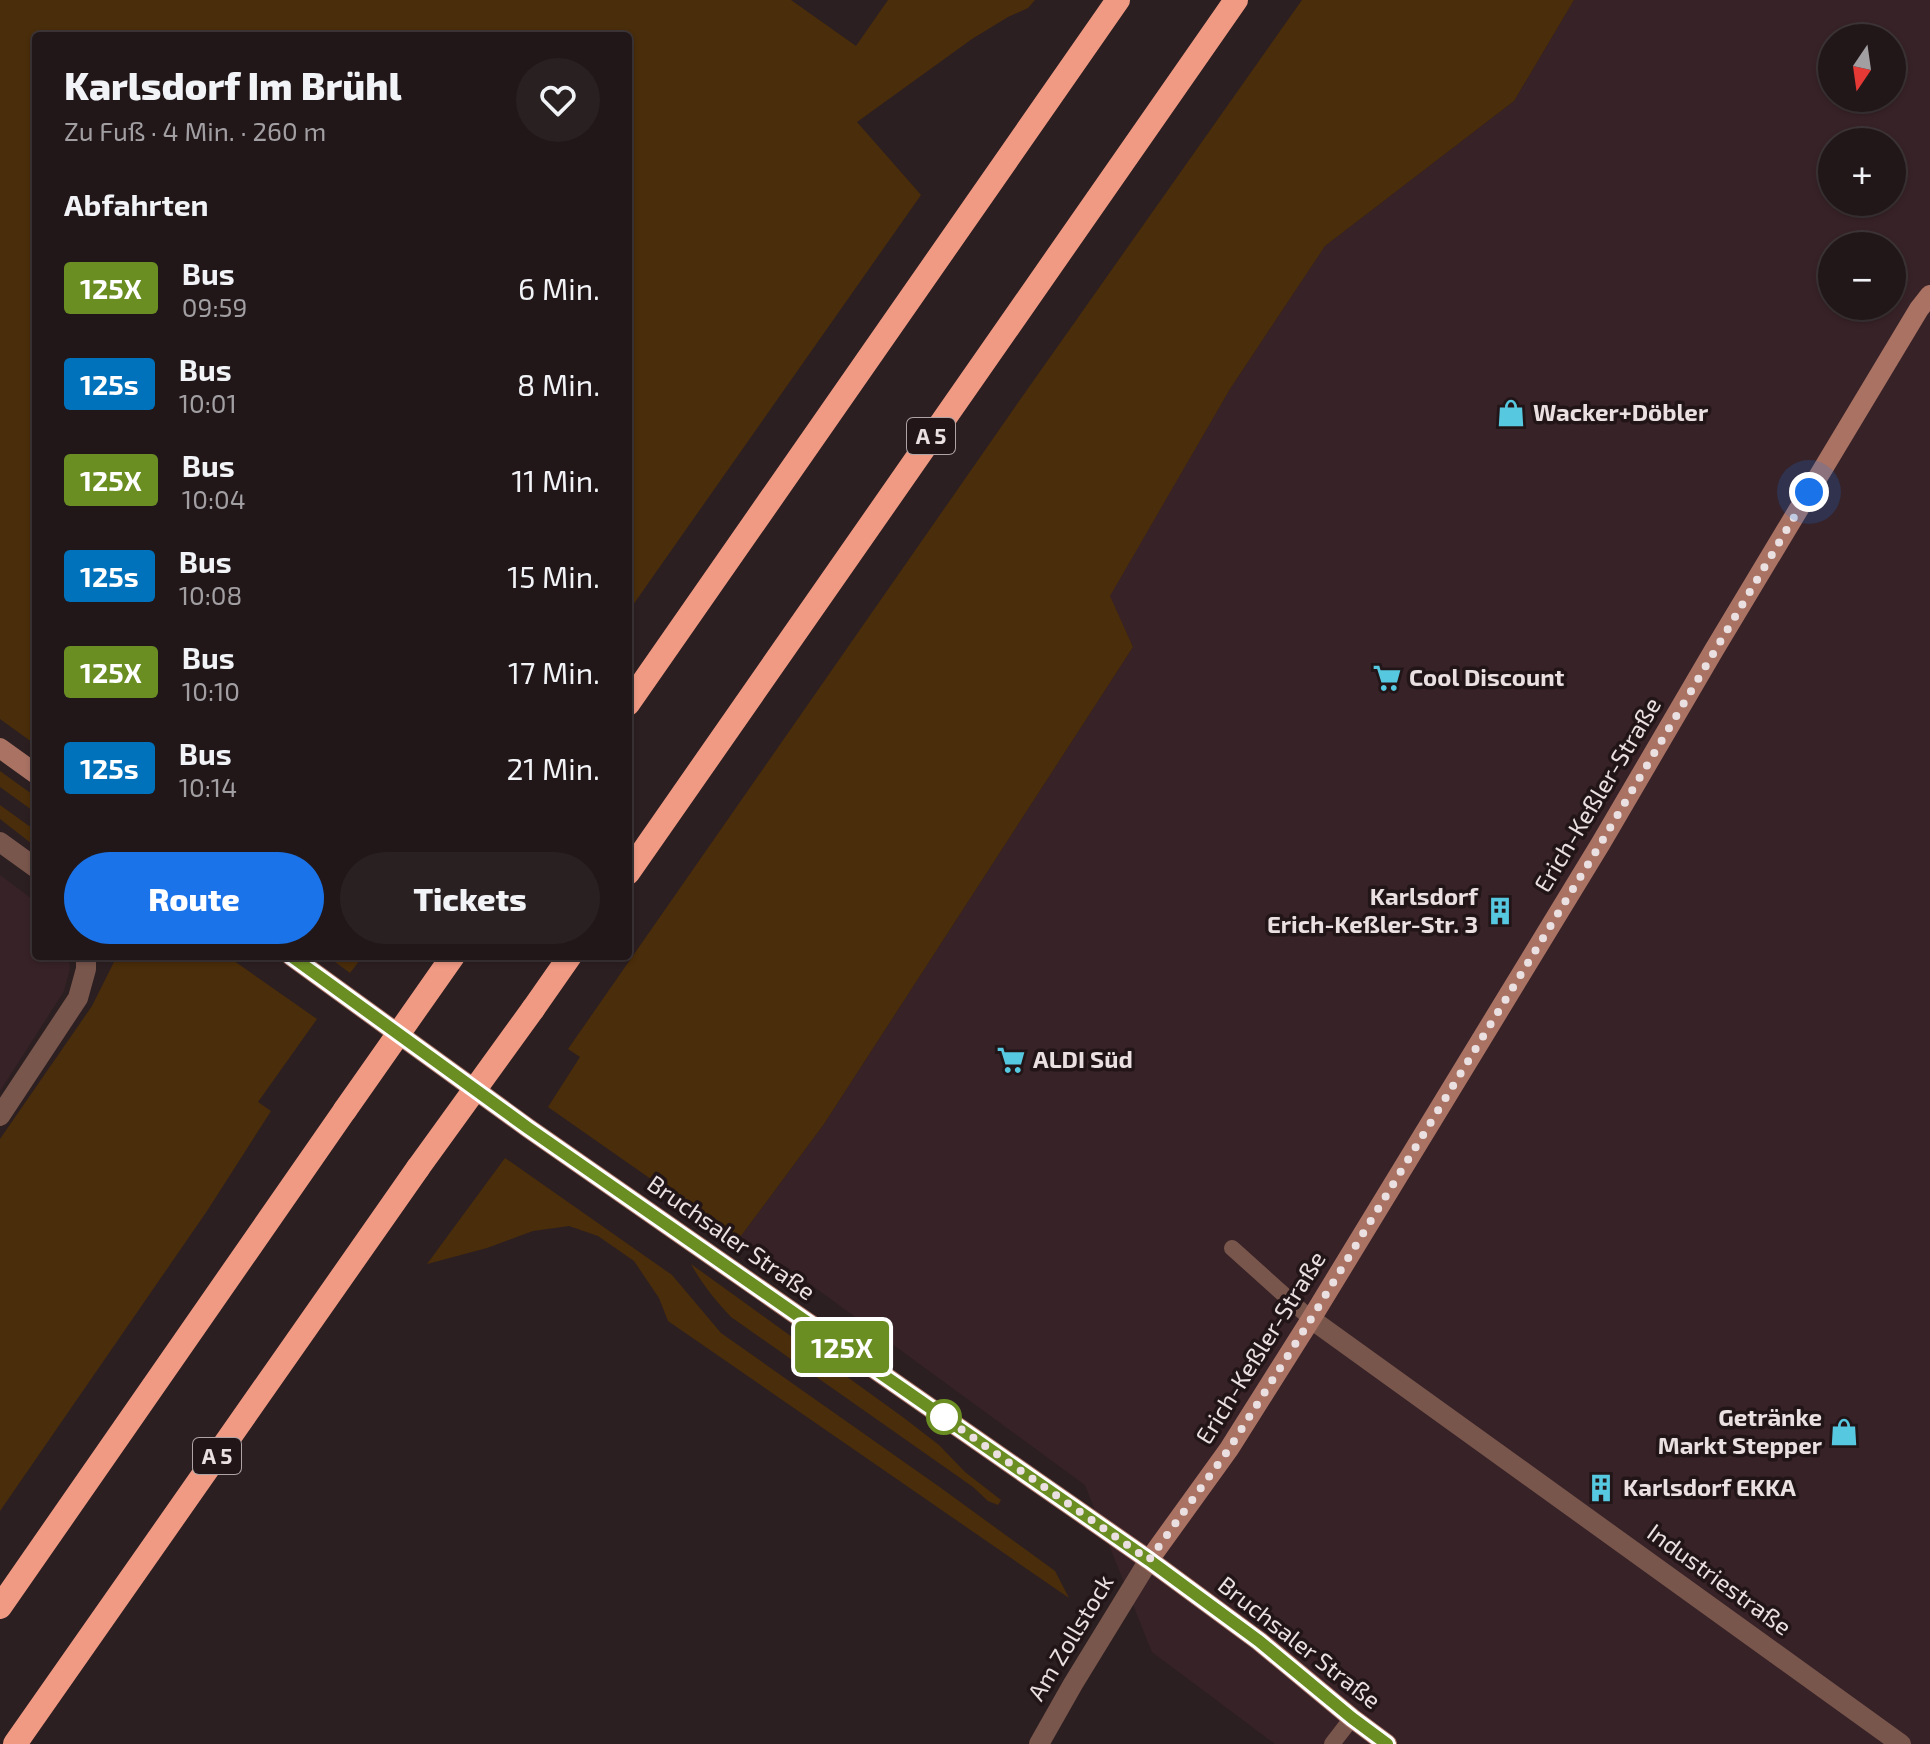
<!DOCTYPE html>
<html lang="de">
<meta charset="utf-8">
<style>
body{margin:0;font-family:"Exo 2",sans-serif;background:#292022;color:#f1f3f6;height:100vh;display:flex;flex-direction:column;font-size:30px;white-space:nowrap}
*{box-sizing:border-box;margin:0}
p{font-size:26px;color:#a29fa2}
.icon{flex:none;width:44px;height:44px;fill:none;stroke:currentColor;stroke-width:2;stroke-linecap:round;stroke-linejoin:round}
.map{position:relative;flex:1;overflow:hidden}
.panel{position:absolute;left:32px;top:32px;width:600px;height:928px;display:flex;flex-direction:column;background:#211719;border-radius:8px;box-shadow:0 2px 6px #0004,0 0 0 2px #3e3638}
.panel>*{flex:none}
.badge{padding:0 16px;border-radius:6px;font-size:28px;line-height:52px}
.needle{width:52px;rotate:193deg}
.tools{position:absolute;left:1818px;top:24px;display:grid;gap:16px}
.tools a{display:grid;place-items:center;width:88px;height:88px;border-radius:50%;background:#211719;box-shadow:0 2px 6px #0004,0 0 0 2px #3e3638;font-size:40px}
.you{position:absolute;width:40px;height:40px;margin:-20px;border:6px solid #fff;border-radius:50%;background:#1a73e8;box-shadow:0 0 0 12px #1a73e833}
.map>.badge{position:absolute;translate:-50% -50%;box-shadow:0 0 0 4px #fff}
h2{padding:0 32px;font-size:30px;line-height:72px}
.round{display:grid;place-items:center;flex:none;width:84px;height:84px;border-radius:42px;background:#292022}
.overview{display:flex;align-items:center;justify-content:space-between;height:136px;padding:0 32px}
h1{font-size:38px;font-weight:800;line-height:60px}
.cta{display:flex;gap:16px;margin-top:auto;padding:16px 32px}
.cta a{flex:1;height:92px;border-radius:48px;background:#1a73e8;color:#fff;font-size:32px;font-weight:800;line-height:92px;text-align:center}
.cta a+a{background:#292022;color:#f1f3f6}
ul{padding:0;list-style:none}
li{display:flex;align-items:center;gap:24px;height:96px;padding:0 32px}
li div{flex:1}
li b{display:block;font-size:30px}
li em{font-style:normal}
li .badge{min-width:88px;font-weight:700;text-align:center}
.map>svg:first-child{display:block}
.built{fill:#372227;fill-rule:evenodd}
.green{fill:#4a2d0a}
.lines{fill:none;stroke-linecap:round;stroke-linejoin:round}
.lane{stroke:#79564c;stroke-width:16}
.street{stroke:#79564c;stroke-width:20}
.secondary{stroke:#a97263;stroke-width:20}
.highway{stroke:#f19a83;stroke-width:24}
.highway-bridge{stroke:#f19a83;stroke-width:24}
.line-casing{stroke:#fff;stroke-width:18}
.line{stroke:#6b8e23;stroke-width:12}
.walk{stroke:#eae0e2;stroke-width:8;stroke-dasharray:0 14.4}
.stop-dot{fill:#fff;stroke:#6b8e23;stroke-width:4}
.labels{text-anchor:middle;stroke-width:7;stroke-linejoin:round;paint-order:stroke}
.shield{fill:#221518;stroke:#aea3a5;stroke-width:2}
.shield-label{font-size:22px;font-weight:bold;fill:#eae0e2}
.poi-label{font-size:24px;font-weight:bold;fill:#eae0e2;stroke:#221518;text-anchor:start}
.street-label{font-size:24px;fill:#eae0e2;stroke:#221518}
</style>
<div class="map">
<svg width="1930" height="1744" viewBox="0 0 1930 1744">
<rect width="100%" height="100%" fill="#2c1f21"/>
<path class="built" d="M1574,0H1930V1744H1275L1152,1652L1085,1485L787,1267L738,1240L824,1124L1133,647L1109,596L1230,389L1325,246L1514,101ZM1832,38H1892V98H1832ZM1832,142H1892V202H1832ZM1832,246H1892V306H1832Z
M0,875L36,902V956H68L70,968L64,991L0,1091Z"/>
<path class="green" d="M0,0H791L856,46L888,0H1035L1028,8L1008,17L972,39L857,122L921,195L628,612V36H36V745L0,719Z
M1302,0H1574L1514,101L1325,246L1230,389L1110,596L1133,647L824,1124L738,1240L548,1107L580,1057L568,1049L1022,397Z
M0,771L36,797V813L0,787Z
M0,805L36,831V847L0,819Z
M117,956H227L317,1019L258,1102L271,1111L207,1211L0,1511V1139L92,1006Z
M327,956H363L350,973Z
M505,1158L672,1275L721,1333L941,1488L1055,1571L1069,1598L668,1321L659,1298L634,1261L598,1236L569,1226L533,1231L487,1248L427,1264Z
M691,1264L904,1418L939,1445L965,1472L1001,1500L998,1505L988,1501L973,1487L731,1317C716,1301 702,1284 691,1264Z"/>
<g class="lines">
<path class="lane" d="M1232,1248L1311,1319
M1332,1744L1352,1718"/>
<path class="street" d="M0,842L36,868
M0,1116L78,998L86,969V956
M1311,1319L1901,1744
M1039,1744L1073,1684L1149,1560"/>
<path class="secondary" d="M0,748L36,774
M291,956L528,1128L1149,1560L1259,1641L1352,1718L1387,1744
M1149,1560L1229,1449L1311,1319L1601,843L1714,650L1919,309L1930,295"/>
<path class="highway" d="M628,704L1118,0
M628,873L1236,0
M533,1009L570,956
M0,1607L345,1110
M15,1744L418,1168"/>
<path class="highway-bridge" d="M345,1110L453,956
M418,1168L533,1009"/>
</g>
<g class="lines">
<defs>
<path id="line" d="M291,956L528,1128L1149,1560L1259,1641L1352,1718L1387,1744"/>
</defs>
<use href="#line" class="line-casing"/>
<use href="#line" class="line"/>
<path class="walk" d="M944,1417L935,1411L1149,1560L1229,1449L1311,1319L1601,843L1809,492"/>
</g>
<defs>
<symbol id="shop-bare" viewBox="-9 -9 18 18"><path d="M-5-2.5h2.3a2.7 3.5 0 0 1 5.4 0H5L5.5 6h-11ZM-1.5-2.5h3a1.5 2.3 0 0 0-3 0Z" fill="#56c9e1" stroke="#221518" stroke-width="2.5" paint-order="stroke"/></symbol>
<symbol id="supermarket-bare" viewBox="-9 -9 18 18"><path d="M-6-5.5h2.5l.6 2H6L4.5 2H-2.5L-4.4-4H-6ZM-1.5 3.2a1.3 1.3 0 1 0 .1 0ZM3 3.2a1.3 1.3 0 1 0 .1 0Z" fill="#56c9e1" stroke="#221518" stroke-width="2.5" paint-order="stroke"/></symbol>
<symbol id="building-bare" viewBox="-9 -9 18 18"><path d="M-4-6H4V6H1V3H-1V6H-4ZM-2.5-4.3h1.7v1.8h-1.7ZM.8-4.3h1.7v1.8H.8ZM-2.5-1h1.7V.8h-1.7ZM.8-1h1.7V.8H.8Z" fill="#56c9e1" stroke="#221518" stroke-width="2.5" paint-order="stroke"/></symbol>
</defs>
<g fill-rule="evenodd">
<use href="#shop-bare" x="1491" y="393" width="40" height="40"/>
<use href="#supermarket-bare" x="1367" y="658" width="40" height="40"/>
<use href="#building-bare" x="1480" y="891" width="40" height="40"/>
<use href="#supermarket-bare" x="991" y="1040" width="40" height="40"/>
<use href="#shop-bare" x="1824" y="1412" width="40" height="40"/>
<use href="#building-bare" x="1581" y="1468" width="40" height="40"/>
</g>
<circle class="stop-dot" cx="944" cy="1417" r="16"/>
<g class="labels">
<g class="shield">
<rect x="907" y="418" width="48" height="36" rx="6"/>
<rect x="193" y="1438" width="48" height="36" rx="6"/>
</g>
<g class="shield-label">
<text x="931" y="444">A 5</text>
<text x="217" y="1464">A 5</text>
</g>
<g class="poi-label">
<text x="1533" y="421">Wacker+Döbler</text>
<text x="1409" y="686">Cool Discount</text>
<text x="1478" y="905" text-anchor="end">Karlsdorf<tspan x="1478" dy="28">Erich-Keßler-Str. 3</tspan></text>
<text x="1033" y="1068">ALDI Süd</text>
<text x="1822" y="1426" text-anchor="end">Getränke<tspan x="1822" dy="28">Markt Stepper</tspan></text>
<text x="1623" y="1496">Karlsdorf EKKA</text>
</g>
<g class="street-label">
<text transform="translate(1598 795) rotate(-59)" y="8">Erich-Keßler-Straße</text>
<text transform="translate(731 1238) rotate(35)" y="8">Bruchsaler Straße</text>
<text transform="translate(1261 1348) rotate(-58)" y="8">Erich-Keßler-Straße</text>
<text transform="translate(1719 1580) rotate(36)" y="8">Industriestraße</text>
<text transform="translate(1071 1638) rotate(-59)" y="8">Am Zollstock</text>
<text transform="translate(1299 1643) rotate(38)" y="8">Bruchsaler Straße</text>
</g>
</g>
</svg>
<div class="tools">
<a><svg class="needle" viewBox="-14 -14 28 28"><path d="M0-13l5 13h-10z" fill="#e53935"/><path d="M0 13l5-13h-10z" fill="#a29fa2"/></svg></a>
<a>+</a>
<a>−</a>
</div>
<div class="you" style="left:1809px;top:492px"></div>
<b class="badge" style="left:842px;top:1347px;background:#6b8e23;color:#fff">125X</b>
<section class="panel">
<div class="overview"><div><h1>Karlsdorf Im Brühl</h1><p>Zu Fuß · 4 Min. · 260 m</p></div><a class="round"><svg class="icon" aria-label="heart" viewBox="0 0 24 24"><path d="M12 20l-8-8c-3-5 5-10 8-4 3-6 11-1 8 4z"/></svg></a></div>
<h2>Abfahrten</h2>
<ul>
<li><span class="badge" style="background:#6b8e23;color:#fff">125X</span><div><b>Bus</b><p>09:59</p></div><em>6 Min.</em></li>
<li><span class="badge" style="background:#0072bc;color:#fff">125s</span><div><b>Bus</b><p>10:01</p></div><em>8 Min.</em></li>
<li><span class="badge" style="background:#6b8e23;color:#fff">125X</span><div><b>Bus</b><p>10:04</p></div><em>11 Min.</em></li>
<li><span class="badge" style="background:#0072bc;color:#fff">125s</span><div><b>Bus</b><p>10:08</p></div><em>15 Min.</em></li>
<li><span class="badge" style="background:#6b8e23;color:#fff">125X</span><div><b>Bus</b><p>10:10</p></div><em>17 Min.</em></li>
<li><span class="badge" style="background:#0072bc;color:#fff">125s</span><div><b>Bus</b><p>10:14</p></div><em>21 Min.</em></li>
</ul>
<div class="cta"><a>Route</a><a>Tickets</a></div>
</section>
</div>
